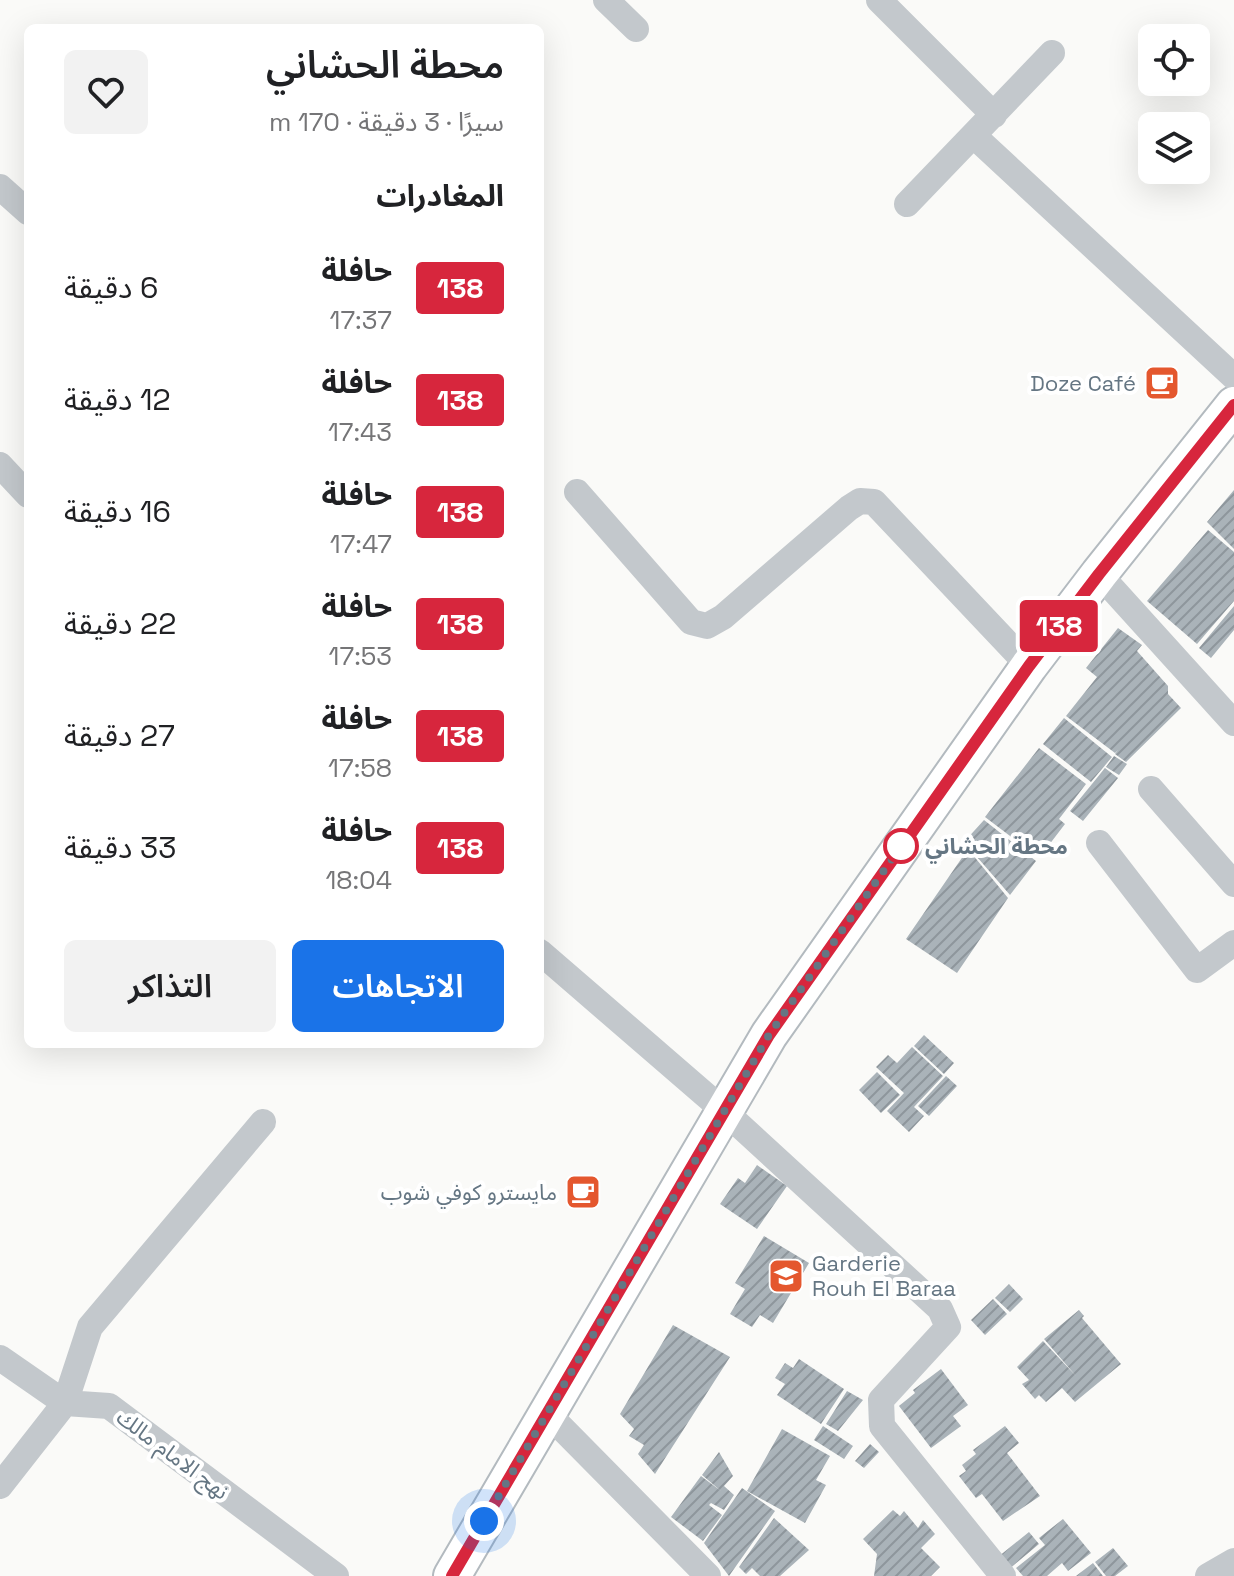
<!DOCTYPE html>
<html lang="ar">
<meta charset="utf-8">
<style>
body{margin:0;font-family:"Space Grotesk","Noto Sans Arabic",sans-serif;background:#f2f2f2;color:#202124;direction:rtl;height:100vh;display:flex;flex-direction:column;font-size:30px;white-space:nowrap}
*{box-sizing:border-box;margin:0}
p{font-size:26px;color:#757577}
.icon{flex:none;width:44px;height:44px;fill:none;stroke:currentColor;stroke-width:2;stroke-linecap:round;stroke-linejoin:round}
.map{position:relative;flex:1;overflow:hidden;direction:ltr}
.drawer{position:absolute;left:24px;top:24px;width:520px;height:1024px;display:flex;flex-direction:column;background:#fff;border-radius:12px;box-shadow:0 8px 32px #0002;direction:rtl}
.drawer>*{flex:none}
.badge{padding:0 16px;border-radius:6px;font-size:28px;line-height:52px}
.fabs{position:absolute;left:1138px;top:24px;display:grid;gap:16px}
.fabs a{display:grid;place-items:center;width:72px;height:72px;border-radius:12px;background:#fff;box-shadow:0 8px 32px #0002;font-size:40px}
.you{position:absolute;width:40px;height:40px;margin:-20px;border:6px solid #fff;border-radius:50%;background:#1a73e8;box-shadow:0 0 0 12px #1a73e833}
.map>.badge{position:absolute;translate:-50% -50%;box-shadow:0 0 0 4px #fff}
h2{padding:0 40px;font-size:30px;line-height:72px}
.round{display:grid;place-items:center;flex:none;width:84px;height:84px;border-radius:12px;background:#f2f2f2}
.headline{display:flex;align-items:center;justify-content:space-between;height:136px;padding:0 40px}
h1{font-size:38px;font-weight:600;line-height:60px}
.button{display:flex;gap:16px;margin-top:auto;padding:16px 40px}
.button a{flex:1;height:92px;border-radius:12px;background:#1a73e8;color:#fff;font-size:32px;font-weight:600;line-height:92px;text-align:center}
.button a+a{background:#f2f2f2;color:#202124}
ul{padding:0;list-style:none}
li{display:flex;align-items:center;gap:24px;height:112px;padding:0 40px}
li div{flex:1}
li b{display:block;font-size:30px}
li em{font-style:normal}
li .badge{min-width:88px;font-weight:700;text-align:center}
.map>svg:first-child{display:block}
.building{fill:url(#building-hatch)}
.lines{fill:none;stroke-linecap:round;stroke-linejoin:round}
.secondary-casing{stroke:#b3babf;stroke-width:40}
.street{stroke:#c3c8cc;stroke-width:26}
.secondary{stroke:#fff;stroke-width:36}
.line-casing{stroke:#fff;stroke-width:18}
.line{stroke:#d7263d;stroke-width:12}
.walk{stroke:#657683;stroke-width:8;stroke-dasharray:0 14.4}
.stop-dot{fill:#fff;stroke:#d7263d;stroke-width:4}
.labels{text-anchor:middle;stroke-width:8;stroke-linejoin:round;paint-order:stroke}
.poi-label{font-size:22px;fill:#657683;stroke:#fff;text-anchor:end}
.stop-label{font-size:22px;font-weight:bold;fill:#657683;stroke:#fff;text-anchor:start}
.street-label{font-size:22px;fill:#657683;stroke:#fff}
</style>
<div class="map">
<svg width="1234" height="1576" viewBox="0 0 1234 1576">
<defs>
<pattern id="building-hatch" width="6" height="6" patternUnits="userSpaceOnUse" patternTransform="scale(2)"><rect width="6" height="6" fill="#aab3b9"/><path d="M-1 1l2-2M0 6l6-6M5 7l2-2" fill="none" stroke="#8e969c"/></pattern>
</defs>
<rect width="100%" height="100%" fill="#fafaf8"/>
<path class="building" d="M1234,490V549L1207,522Z
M1208,530L1234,552V601L1197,644L1147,601Z
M1234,606V630L1211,658L1199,648Z
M1118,628L1142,645L1137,651L1168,686V694L1181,708L1126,762L1115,754L1118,750L1115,753L1066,716L1097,677L1086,668Z
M1064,718L1112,757L1091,782L1043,744Z
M1039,748L1086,784L1059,819L1065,824L1039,858L985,817Z
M1114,756L1127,764L1119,775L1106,767Z
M1105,768L1118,778L1083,821L1070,811Z
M984,820L1036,861L1010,895L964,842Z
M968,849L1008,898L957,973L906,939Z
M924,1035L954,1063L944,1074L914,1046Z
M912,1047L943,1076L914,1107L924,1116L909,1132L887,1111L904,1093L876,1067L888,1055L897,1063Z
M877,1072L900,1095L881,1113L859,1090Z
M946,1076L957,1086L929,1116L918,1106Z
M757,1165L787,1186L757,1229L720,1204L738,1178L745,1183Z
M764,1236L809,1263L773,1323L760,1315L752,1327L730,1314L745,1289L735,1283Z
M1009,1284L1023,1299L1010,1312L995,1298Z
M993,1299L1007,1314L985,1335L971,1320Z
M1079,1310L1084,1316L1082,1318L1121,1364L1075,1402L1062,1388L1046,1402L1039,1395L1035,1399L1022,1384L1029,1380L1017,1367L1043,1341L1076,1376L1044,1339Z
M673,1325L730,1357L655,1474L638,1454L644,1445L629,1436L634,1429L620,1414Z
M799,1359L844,1389L821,1424L777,1395L785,1384L775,1378L785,1363L793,1368Z
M941,1369L968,1405L953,1416L961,1426L931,1448L899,1406L915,1393L913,1390Z
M847,1391L863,1400L838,1431L826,1424Z
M823,1426L853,1446L844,1459L814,1440Z
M1005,1426L1019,1443L1007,1453L1040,1496L1003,1521L982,1494L976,1498L959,1476L966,1471L962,1465L976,1454L973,1450Z
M782,1429L830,1456L816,1480L826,1485L805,1523L747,1491Z
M870,1444L879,1452L864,1468L855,1461Z
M719,1452L733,1476L724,1486L734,1495L724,1510L711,1503L709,1505L722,1515L703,1541L671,1517L701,1476L721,1491L702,1475Z
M742,1488L775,1511L729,1576L704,1543Z
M893,1510L900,1516L904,1511L918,1528L923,1520L935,1534L921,1548L940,1567L931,1576H874L877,1554L863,1539Z
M774,1518L809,1550L780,1576H760L752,1568L746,1574L739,1567Z
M1063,1519L1091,1553L1068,1571L1062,1563L1047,1576H1023L1016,1568L1045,1545L1039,1538Z
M1029,1532L1039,1544L1008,1570L998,1557Z
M1113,1548L1128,1566L1115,1576H1106L1095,1562Z
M1093,1563L1103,1576H1076Z"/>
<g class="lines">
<defs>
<path id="secondary" d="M452,1576L769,1035L1029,666L1099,574L1234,405"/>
</defs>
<use href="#secondary" class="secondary-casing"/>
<path class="street" d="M606,0L636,29
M879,0L994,115
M974,136L1234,377
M0,187L28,212
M907,204L1052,53
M0,465L28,495
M577,492L691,622L707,626L723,617L849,508L860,501L874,502L1029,666
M1099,574L1234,723
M1151,789L1234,884
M1099,843L1197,970L1234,943
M540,952L724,1111L940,1309L948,1327L881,1400L882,1426L1003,1576
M0,1358L65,1403L109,1406L336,1576
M546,1412L708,1576
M0,1486L65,1403L90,1327L263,1122
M1208,1576L1234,1561"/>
<use href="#secondary" class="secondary"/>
</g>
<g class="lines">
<defs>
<path id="line" d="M452,1576L769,1035L1029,666L1099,574L1234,405"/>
</defs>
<use href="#line" class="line-casing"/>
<use href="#line" class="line"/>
<path class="walk" d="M484,1521L769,1035L901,846"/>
</g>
<defs>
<symbol id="cafe-square" viewBox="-11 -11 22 22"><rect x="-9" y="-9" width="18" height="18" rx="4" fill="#e4572e" stroke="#fff"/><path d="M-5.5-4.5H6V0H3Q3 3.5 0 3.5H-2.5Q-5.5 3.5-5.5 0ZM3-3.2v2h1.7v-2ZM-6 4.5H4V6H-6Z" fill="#fff"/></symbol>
<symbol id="school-square" viewBox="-11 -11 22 22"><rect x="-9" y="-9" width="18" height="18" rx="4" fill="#e4572e" stroke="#fff"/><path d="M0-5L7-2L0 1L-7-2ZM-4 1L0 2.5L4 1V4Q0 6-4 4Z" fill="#fff"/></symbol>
</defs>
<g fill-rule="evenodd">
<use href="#cafe-square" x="1142" y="363" width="40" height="40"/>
<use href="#cafe-square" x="563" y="1172" width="40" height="40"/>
<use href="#school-square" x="766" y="1256" width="40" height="40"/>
</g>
<circle class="stop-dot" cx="901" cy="846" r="16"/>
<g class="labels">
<g class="poi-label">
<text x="1136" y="391">Doze Café</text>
<text x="557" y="1200">مايسترو كوفي شوب</text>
<text x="812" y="1271" text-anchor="start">Garderie<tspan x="812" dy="25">Rouh El Baraa</tspan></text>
</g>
<g class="stop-label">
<text x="925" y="854">محطة الحشاني</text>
</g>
<g class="street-label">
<text transform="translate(173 1454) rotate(37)" y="8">نهج الامام مالك</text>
</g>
</g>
</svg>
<div class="fabs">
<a><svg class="icon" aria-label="locate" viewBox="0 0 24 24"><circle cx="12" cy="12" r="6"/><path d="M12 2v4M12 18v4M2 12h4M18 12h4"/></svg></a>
<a><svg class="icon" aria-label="layers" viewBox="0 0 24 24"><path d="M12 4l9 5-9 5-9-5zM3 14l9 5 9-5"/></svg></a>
</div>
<div class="you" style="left:484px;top:1521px"></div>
<b class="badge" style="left:1059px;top:626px;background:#d7263d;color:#fff">138</b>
<section class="drawer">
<div class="headline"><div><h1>محطة الحشاني</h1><p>سيرًا · 3 دقيقة · 170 m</p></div><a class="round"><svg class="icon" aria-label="heart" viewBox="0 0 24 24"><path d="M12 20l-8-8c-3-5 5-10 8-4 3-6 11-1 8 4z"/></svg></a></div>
<h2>المغادرات</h2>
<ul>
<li><span class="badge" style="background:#d7263d;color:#fff">138</span><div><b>حافلة</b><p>17:37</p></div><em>6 دقيقة</em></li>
<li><span class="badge" style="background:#d7263d;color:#fff">138</span><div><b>حافلة</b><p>17:43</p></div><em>12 دقيقة</em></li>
<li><span class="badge" style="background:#d7263d;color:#fff">138</span><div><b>حافلة</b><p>17:47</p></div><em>16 دقيقة</em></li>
<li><span class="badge" style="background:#d7263d;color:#fff">138</span><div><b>حافلة</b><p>17:53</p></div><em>22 دقيقة</em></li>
<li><span class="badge" style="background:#d7263d;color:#fff">138</span><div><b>حافلة</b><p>17:58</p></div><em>27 دقيقة</em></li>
<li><span class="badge" style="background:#d7263d;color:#fff">138</span><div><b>حافلة</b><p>18:04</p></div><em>33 دقيقة</em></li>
</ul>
<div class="button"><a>الاتجاهات</a><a>التذاكر</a></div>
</section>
</div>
